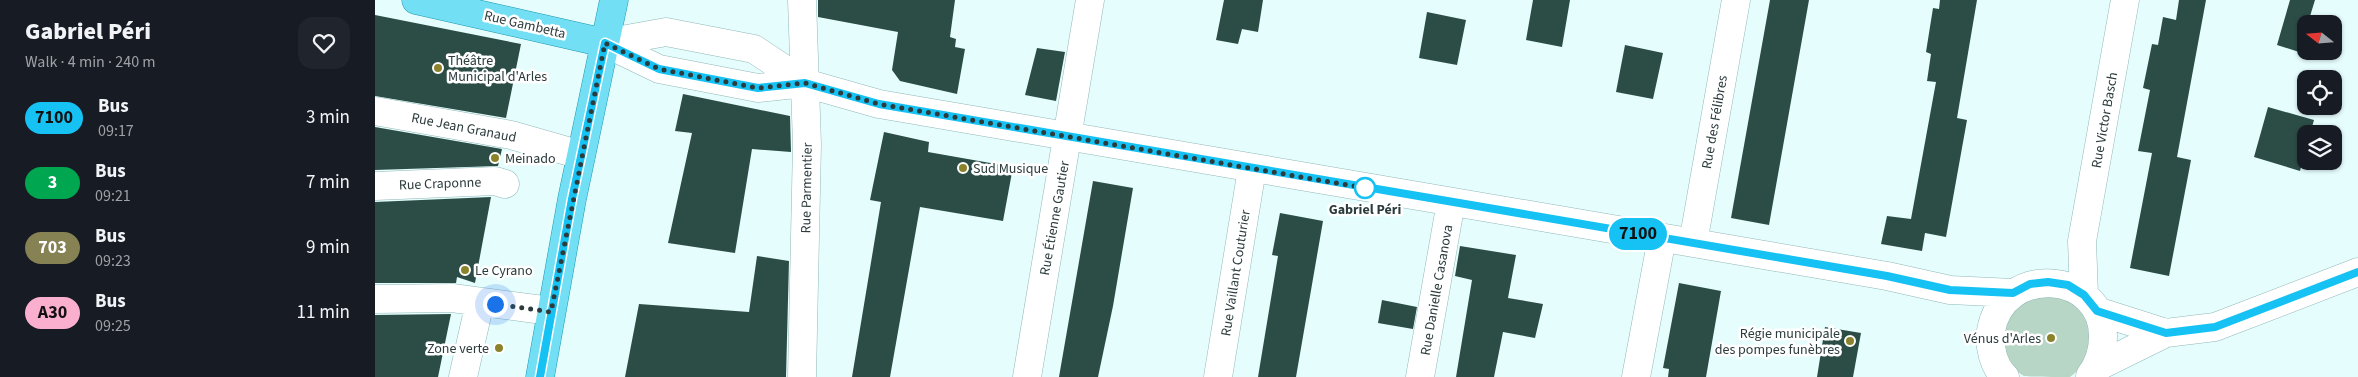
<!DOCTYPE html>
<meta charset="utf-8">
<style>
body{margin:0;font-family:"Source Sans 3",sans-serif;background:#20242c;color:#f1f3f6;height:100vh;display:flex;flex-direction:column;font-size:19px;white-space:nowrap}
*{box-sizing:border-box;margin:0}
p{font-size:16px;color:#9ea1a6}
.icon{flex:none;width:28px;height:28px;fill:none;stroke:currentColor;stroke-width:2;stroke-linecap:round;stroke-linejoin:round}
.map{position:relative;flex:1;overflow:hidden}
.details{display:flex;flex-direction:column;background:#171b24;width:375px}
.details>*{flex:none}
.badge{padding:0 10px;border-radius:16px;font-size:18px;line-height:32px}
.needle{width:32px;rotate:287deg}
.fabs{position:absolute;left:1922px;top:15px;display:grid;gap:10px}
.fabs a{display:grid;place-items:center;width:45px;height:45px;border-radius:10px;background:#171b24;box-shadow:0 1px 4px #0004;font-size:25px}
.you{position:absolute;width:25px;height:25px;margin:-12px;border:4px solid #fff;border-radius:50%;background:#1a73e8;box-shadow:0 0 0 8px #1a73e833}
.map>.badge{position:absolute;translate:-50% -50%;box-shadow:0 0 0 2px #fff}
.round{display:grid;place-items:center;flex:none;width:52px;height:52px;border-radius:15px;background:#20242c}
.summary{display:flex;align-items:center;justify-content:space-between;height:85px;padding:0 25px}
h1{font-size:24px;font-weight:800;line-height:38px}
ul{padding:0;list-style:none}
li{display:flex;align-items:center;gap:15px;height:65px;padding:0 25px}
li div{flex:1}
li b{display:block;font-size:19px}
li em{font-style:normal}
li .badge{min-width:55px;font-weight:700;text-align:center}
main{display:flex;flex:1;min-height:0}
.map>svg:first-child{display:block}
.green{fill:#b8d6c5}
.building{fill:#2c4d46}
.lines{fill:none;stroke-linecap:round;stroke-linejoin:round}
.minor-casing{stroke:#91b8b8;stroke-width:29}
.major-casing{stroke:#1c98af;stroke-width:29}
.minor{stroke:#fff;stroke-width:28}
.major{stroke:#72dff4;stroke-width:28}
.line-casing{stroke:#fff;stroke-width:11}
.line{stroke:#16c1f3;stroke-width:8}
.walk{stroke:#2c3b3c;stroke-width:5;stroke-dasharray:0 9}
.poi-dot{fill:#8b832b;stroke:#fff;stroke-width:2}
.stop-dot{fill:#fff;stroke:#16c1f3;stroke-width:2.5}
.labels{text-anchor:middle;stroke-width:5;stroke-linejoin:round;paint-order:stroke}
.street-label{font-size:14px;fill:#2c3b3c;stroke:#fff}
.poi-label{font-size:14px;fill:#2c3b3c;stroke:#fff;text-anchor:start}
.stop-label{font-size:14px;font-weight:bold;fill:#2c3b3c;stroke:#fff}
</style>
<main>
<section class="details">
<div class="summary"><div><h1>Gabriel Péri</h1><p>Walk · 4 min · 240 m</p></div><a class="round"><svg class="icon" aria-label="heart" viewBox="0 0 24 24"><path d="M12 20l-8-8c-3-5 5-10 8-4 3-6 11-1 8 4z"/></svg></a></div>
<ul>
<li><span class="badge" style="background:#16c1f3;color:#111">7100</span><div><b>Bus</b><p>09:17</p></div><em>3 min</em></li>
<li><span class="badge" style="background:#00a650;color:#fff">3</span><div><b>Bus</b><p>09:21</p></div><em>7 min</em></li>
<li><span class="badge" style="background:#868254;color:#fff">703</span><div><b>Bus</b><p>09:23</p></div><em>9 min</em></li>
<li><span class="badge" style="background:#faafce;color:#111">A30</span><div><b>Bus</b><p>09:25</p></div><em>11 min</em></li>
</ul>
</section>
<div class="map">
<svg width="1983" height="377" viewBox="0 0 1983 377">
<rect width="100%" height="100%" fill="#e6fdfe"/>
<path class="green" d="M1685,295L1709,312L1717,340L1706,368L1695,377C1684,377 1657,377 1649,376C1629,365 1621,333 1634,315C1638,309 1649,301 1655,298C1662,293 1677,296 1685,295Z"/>
<path class="building" d="M443,0H580L575,37L581,39L580,47L590,49L582,94L525,81L517,70L523,32L443,17Z
M849,0H888L883,32L867,29L863,44L841,40Z
M1158,0H1195L1187,47L1151,40Z
M1395,0H1434L1394,225L1356,218Z
M1565,0H1602L1582,118L1592,120L1571,237L1550,233L1547,251L1506,244L1512,216L1536,219L1561,82L1552,81L1556,54L1551,52L1558,8L1564,9Z
M1804,0H1831L1802,157L1816,160L1794,276L1755,268L1777,153L1763,151L1775,90L1768,88L1777,44L1783,45L1788,17L1801,20Z
M1915,0H1940L1924,52L1902,45Z
M1052,12L1091,20L1082,65L1044,58Z
M0,15L146,44L131,118L0,96Z
M1250,45L1288,53L1278,99L1241,92Z
M662,48L690,52L681,101L650,95Z
M308,94L415,116L416,152L377,149L360,253L293,243L317,133L300,131Z
M1893,107L1939,120L1935,134H1931V148L1925,171L1879,157Z
M0,127L127,149L123,166L0,170Z
M509,132L554,142L553,152L638,167L628,221L545,207L515,377H477L506,202L495,200Z
M718,181L758,188L738,306L723,377H684Z
M116,197L100,283L82,277L81,283H0V202Z
M905,213L948,221L921,377H883L903,256L897,255Z
M1085,246L1141,255L1133,298L1168,304L1160,338L1128,332L1119,377H1081L1097,280L1080,276Z
M382,256L414,261L411,377H250L264,304L374,312Z
M1304,283L1346,291L1331,377H1293L1294,369L1288,368Z
M1007,300L1042,307L1038,329L1003,323Z
M76,314L63,377H0V315Z
M1450,327L1486,333L1478,377H1442Z"/>
<g class="lines">
<defs>
<path id="minor" d="M230,43L291,32L379,49L430,83L504,104L1512,276L1575,290L1638,293
M230,43L284,69L383,88L430,83
M0,111L136,135L206,155
M0,186L120,181L130,184
M1318,243L1361,0
M1709,295L1707,241L1750,0
M0,299L77,298L176,311
M1722,311L1791,333
M1722,367L1791,333L1840,327L1983,272
M88,377L105,302
M427,377L432,144L427,0
M652,377L715,0
M843,377L877,169
M1045,377L1076,202
M1261,377L1287,238
M1630,377C1618,366 1614,346 1616,331C1627,263 1729,270 1728,337C1728,352 1724,364 1715,376"/>
<path id="major" d="M41,0L230,43
M165,377L197,199L239,0"/>
</defs>
<use href="#minor" class="minor-casing"/>
<use href="#major" class="major-casing"/>
<use href="#minor" class="minor"/>
<use href="#major" class="major"/>
</g>
<g class="lines">
<defs>
<path id="line" d="M165,377L197,199L230,43L284,69L383,88L430,83L504,104L1512,276L1575,290L1638,293L1655,284L1673,282L1693,285L1709,295L1722,311L1791,333L1840,327L1983,272"/>
</defs>
<use href="#line" class="line-casing"/>
<use href="#line" class="line"/>
<path class="walk" d="M120,304L176,312L230,43L284,69L383,88L430,83L504,104L990,188"/>
</g>
<g class="poi-dot">
<circle cx="63" cy="68" r="5"/>
<circle cx="120" cy="158" r="5"/>
<circle cx="588" cy="168" r="5"/>
<circle cx="90" cy="270" r="5"/>
<circle cx="1676" cy="338" r="5"/>
<circle cx="1475" cy="341" r="5"/>
<circle cx="124" cy="348" r="5"/>
</g>
<circle class="stop-dot" cx="990" cy="188" r="10"/>
<g class="labels">
<g class="street-label">
<text transform="translate(150 24) rotate(13)" y="5">Rue Gambetta</text>
<text transform="translate(1729 120) rotate(-80)" y="5">Rue Victor Basch</text>
<text transform="translate(1339 122) rotate(-80)" y="5">Rue des Félibres</text>
<text transform="translate(89 127) rotate(11)" y="5">Rue Jean Granaud</text>
<text transform="translate(65 183) rotate(-2)" y="5">Rue Craponne</text>
<text transform="translate(431 188) rotate(-89)" y="5">Rue Parmentier</text>
<text transform="translate(679 218) rotate(-80)" y="5">Rue Étienne Gautier</text>
<text transform="translate(860 273) rotate(-81)" y="5">Rue Vaillant Couturier</text>
<text transform="translate(1061 290) rotate(-80)" y="5">Rue Danielle Casanova</text>
</g>
<g class="poi-label">
<text x="73" y="65">Théâtre<tspan x="73" dy="16">Municipal d'Arles</tspan></text>
<text x="130" y="163">Meinado</text>
<text x="598" y="173">Sud Musique</text>
<text x="100" y="275">Le Cyrano</text>
<text x="1465" y="338" text-anchor="end">Régie municipale<tspan x="1465" dy="16">des pompes funèbres</tspan></text>
<text x="1666" y="343" text-anchor="end">Vénus d'Arles</text>
<text x="114" y="353" text-anchor="end">Zone verte</text>
</g>
<g class="stop-label">
<text x="990" y="214">Gabriel Péri</text>
</g>
</g>
</svg>
<div class="fabs">
<a><svg class="needle" viewBox="-14 -14 28 28"><path d="M0-13l5 13h-10z" fill="#e53935"/><path d="M0 13l5-13h-10z" fill="#9ea1a6"/></svg></a>
<a><svg class="icon" aria-label="locate" viewBox="0 0 24 24"><circle cx="12" cy="12" r="6"/><path d="M12 2v4M12 18v4M2 12h4M18 12h4"/></svg></a>
<a><svg class="icon" aria-label="layers" viewBox="0 0 24 24"><path d="M12 4l9 5-9 5-9-5zM3 14l9 5 9-5"/></svg></a>
</div>
<div class="you" style="left:120px;top:304px"></div>
<b class="badge" style="left:1263px;top:234px;background:#16c1f3;color:#111">7100</b>
</div>
</main>
